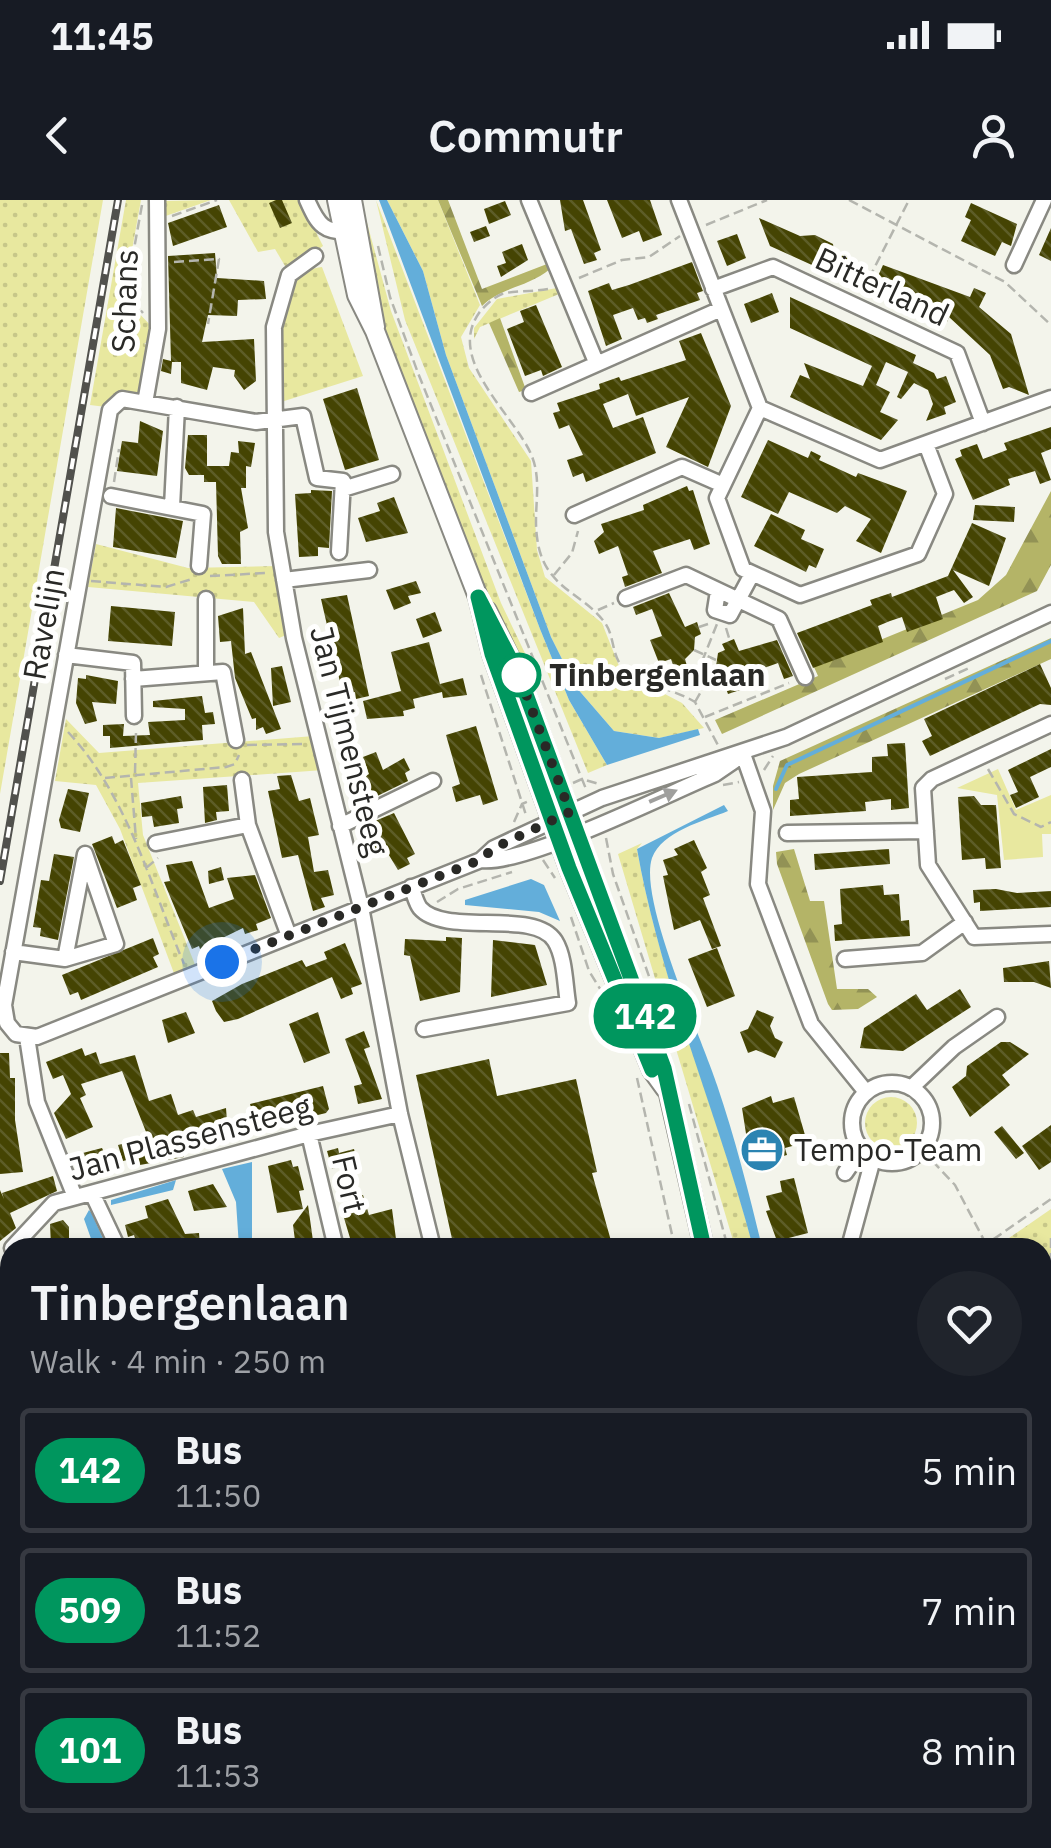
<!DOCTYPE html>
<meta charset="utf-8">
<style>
body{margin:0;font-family:"IBM Plex Sans",sans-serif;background:#20242c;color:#f1f3f6;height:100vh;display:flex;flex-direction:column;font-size:38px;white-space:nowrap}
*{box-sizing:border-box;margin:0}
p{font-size:32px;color:#9ea1a6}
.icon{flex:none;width:55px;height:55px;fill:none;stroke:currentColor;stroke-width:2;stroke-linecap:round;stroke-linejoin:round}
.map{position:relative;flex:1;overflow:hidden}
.drawer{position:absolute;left:0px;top:1038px;width:1052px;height:612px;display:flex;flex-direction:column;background:#171b24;border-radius:30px 30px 0 0;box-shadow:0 5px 15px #0003}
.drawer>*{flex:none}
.badge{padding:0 20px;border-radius:32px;font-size:35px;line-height:65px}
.you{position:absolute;width:50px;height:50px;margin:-25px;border:8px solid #fff;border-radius:50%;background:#1a73e8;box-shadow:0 0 0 15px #1a73e833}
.map>.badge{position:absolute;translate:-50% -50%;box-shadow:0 0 0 5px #fff}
.round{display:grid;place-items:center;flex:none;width:105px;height:105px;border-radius:52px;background:#20242c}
.overview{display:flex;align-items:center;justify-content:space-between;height:170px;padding:0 30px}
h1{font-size:48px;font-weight:600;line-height:75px}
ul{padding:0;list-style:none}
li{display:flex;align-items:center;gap:30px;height:125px;margin:0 20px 15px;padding:0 10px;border:5px solid #363941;border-radius:10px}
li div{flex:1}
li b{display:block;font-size:38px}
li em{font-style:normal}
li .badge{min-width:110px;font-weight:700;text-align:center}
.status{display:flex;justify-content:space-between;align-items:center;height:70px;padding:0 50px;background:#171b24;direction:ltr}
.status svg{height:28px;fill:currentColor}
header{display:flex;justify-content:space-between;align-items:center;height:130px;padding:0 30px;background:#171b24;font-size:45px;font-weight:600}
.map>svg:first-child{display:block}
.grass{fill:url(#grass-dots)}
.forest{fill:url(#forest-firs)}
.park{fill:#e8e89f}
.water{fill:#63aeda}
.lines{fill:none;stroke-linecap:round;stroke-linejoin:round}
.stream{stroke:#63aeda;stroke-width:4}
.building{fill:url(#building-back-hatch)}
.minor-casing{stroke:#898982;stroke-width:19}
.major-casing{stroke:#898982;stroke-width:22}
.path{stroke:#b4b5ae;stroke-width:2.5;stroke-dasharray:10 5;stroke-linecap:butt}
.minor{stroke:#fff;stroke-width:14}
.major{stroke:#fff;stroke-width:18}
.rail-casing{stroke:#51514d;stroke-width:8}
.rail{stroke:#fffffe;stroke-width:4;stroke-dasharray:11;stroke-linecap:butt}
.oneway{fill:#9f9f9d}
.line-casing{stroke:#fff;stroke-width:22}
.line{stroke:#00965e;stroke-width:15}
.walk{stroke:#292926;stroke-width:10;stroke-dasharray:0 18}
.stop-dot{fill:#fff;stroke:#00965e;stroke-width:5}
.labels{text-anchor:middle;stroke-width:10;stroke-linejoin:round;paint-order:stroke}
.street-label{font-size:32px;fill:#292926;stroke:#fffffe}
.stop-label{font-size:32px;font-weight:bold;fill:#292926;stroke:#fffffe;text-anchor:start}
.poi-label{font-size:32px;fill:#292926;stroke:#fffffe;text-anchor:start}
</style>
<div class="status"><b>11:45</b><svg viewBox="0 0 49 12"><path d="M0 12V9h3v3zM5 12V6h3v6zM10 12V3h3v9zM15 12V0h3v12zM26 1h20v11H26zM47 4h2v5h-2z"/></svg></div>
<header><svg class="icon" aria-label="back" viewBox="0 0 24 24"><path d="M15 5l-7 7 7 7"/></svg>Commutr<svg class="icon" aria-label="person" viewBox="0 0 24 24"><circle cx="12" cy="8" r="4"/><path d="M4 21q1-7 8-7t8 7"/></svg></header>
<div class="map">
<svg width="1051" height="1648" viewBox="0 0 1051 1648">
<defs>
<pattern id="grass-dots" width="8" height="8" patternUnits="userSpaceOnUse" patternTransform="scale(2.5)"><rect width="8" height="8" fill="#e8e89f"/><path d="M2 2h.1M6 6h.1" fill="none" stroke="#c7c789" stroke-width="1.8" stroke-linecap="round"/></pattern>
<pattern id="forest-firs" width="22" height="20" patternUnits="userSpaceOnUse" patternTransform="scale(2.5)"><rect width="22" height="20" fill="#b4b467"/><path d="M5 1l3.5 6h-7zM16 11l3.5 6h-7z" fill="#929255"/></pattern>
<pattern id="building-back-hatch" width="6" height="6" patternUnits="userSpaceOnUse" patternTransform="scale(2.5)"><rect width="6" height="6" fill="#454403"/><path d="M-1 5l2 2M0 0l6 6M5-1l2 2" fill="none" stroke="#5d5d28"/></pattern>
</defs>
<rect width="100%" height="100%" fill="#f3f4eb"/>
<path class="grass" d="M0,0H103L0,594Z
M126,0H141L122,105L134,108L152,127L150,140L144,144L149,145L141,197L106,207L90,205Z
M211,0L160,18L164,1Z
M229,0H300L323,46L288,71L275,49L258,52Z
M376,0L540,429L569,500L607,565L588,573L405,120Z
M387,0H438L480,105L461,137L469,168L531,261L537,350L545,377L602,423L621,471L682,503L704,528L659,538L614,531L576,487L551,437L446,155L423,71Z
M366,19L391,111L501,403L534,472L528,475L456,327L381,122Z
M322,67L363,176L278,203C279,165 267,73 322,67Z
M557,88L559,94L480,127L474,139V128L497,99Z
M96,344L188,368L277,366L291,433L279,438L254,402L88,387Z
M66,519L99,553L314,536L324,570L138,583L143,635L196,767L175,776L120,629L96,585L55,581Z
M642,643L637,649C661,785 719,913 753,1047H735L618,654Z
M865 923a26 26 0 1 1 52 0a26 26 0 1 1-52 0Z
M1051,1009V1109L1043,1111L1042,1048L996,1047Z
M229,1640H334L344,1648H210Z
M362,1640H477L488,1648H372Z
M505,1640H568L560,1648H515Z"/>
<path class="forest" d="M438,0H448L482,89L547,64L550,69C529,87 501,87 482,106Z
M500,118L526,190L519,192L489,123Z
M1051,291V365L1037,391L722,534L715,520L818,476L814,467L978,400L1006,375Z
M1051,438V459L799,574L785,583L773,610V586L780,561Z
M794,649L810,701H824L837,789H868L877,797L858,809L832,810L828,804L777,664L776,652Z"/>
<path class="park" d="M998,569L1016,610L1051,595V634H1042L1043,657L1004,660L997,595L957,588Z"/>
<path class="water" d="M379,0H387L423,71L446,155L551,437L576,487L614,531L659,538L698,529L700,535L607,565L569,500L540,429Z
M724,605L728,611C704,621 662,631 652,658C638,699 702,839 717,885C735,938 749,993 762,1047H753C718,914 661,785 637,649Z
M531,679L544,685L560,721L539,712L465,705V700Z
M252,962V1047H239L236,1002L222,969Z
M176,980L173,990L111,1005V1000Z
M89,1010L91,1012L107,1047H94L84,1019Z"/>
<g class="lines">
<path class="stream" d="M776,589L787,565L1051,441
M0,1434L10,1432"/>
</g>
<path class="building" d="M276,0H282L292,23L280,28L269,3Z
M560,0H583L601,50L594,53L597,60L584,64L571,29L565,31Z
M607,0H650L662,35L643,42L639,31L622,38Z
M505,1L511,15L489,24L484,9Z
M971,3L1017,24L1011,46L1002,42L995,56L961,41L971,20L965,17Z
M219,5L227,27L173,46L168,23Z
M759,18L800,36L815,35L833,44L834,52L854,61L845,80L770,46Z
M486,26L490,36L474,42L470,32Z
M1051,28V61L1039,55Z
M737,34L746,58L727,66L717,41Z
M522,44L528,60L501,77L497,66L506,63L502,52Z
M215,53L217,78L264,81L266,99L238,100L237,116L208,115L202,142L254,139L256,181L244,190L234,176L235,170L213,167L207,190L181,183V162H172L171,174L161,171L163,159L171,161L168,56Z
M692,62L703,91L697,93L700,100L656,115L658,119L647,123L645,118L638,120L633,108L613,115L622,139L606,146L588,91L609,83L612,90L629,85Z
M883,65L970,97L974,88L986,93L979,107L1011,134L1029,195L1009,187L1003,189L990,155L949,117L947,122L881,92L887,80L878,76Z
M772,93L779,112L751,123L744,104Z
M790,97L916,155L913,163L934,173L937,179L946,176L956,202L944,207L946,214L926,221L933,204L928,190L914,183L901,199L897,197L908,172L886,162L876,185L890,192L880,212L898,220L881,240L790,197L800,175L810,179L804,163L863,186L872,166L790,128Z
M536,105L562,167L543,176L541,170L525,176L507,129L524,122L520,111Z
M123,121H136V137L123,138Z
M701,133L731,206L708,267L666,247L689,197L636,216L628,194L603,204L613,228L643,217L656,253L586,282L583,273L573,277L567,260L583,255L569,225L559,229L553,213L560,211L557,203L600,189L599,184L619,177L621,181L686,160L679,141Z
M357,188L379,260L345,270L323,199Z
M140,221L163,231L157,276L117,271L122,241L138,243Z
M1051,227V249L1041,253L1051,280L1040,284L1035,271L1008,279L1010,285L973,300L955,259L962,256L960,250L977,244L983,259L1007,250L1004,243Z
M188,235H207V266H229L231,252L239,253L238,241L255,243L251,267L246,266V288H241L248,328L240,332L241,364H222L218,356L216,282H204V275H189L185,268Z
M768,240L808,258L811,251L821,256L819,260L856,277L858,273L907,291L881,353L856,341L871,319L845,306L837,313L789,292L778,314L741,297Z
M687,286L689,291L693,290L710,344L694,350L690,339L653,351L662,373L625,387L622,377L628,375L618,346L599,354L594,341L604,332L601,324L644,310L643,305Z
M311,290L332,291L329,348L318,347V356L299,357L295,294L311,293Z
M394,297L408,333L366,342L358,318L380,311L377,303Z
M975,305L1015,307L1014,322L973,320Z
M116,308L183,321L176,358L113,347Z
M771,314L805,330L801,339L824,349L816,368L809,365L806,372L754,346Z
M972,323L1006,338L989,386L953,370L973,397L964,403L954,390L936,397L943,419L907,432L902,417L890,421L878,426L883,442L813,468L797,433L872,405L870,400L891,393L892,397L948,376Z
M416,381L421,393L408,396L411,403L394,410L386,390Z
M669,393L685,427L697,422L701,434L695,437L694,450L685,459L687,466L675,471L671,459L659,463L650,440L662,436L652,409L636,415L633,407Z
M347,395L369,496L356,499L355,492L343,495L321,399Z
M111,406L175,412L172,446L108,441Z
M243,408L245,454L251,452L281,529L266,534L263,527L256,530V518L252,519L235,478L231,441L220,442L218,416Z
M435,412L442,431L423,438L416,419Z
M734,439L739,451L777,440L793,476L784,479L778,463L748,474L752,486L728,494L724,483L712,487L708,475L715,473L718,453L725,450L722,444Z
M429,442L441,488L440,484L463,478L467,495L443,498L442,492L413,499L415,508L403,511L404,516L367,519L363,501L401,491L391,452Z
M1040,464L1051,488V505L1040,504L930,556L922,541L932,536L924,519Z
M282,466L291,502L273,506L271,468Z
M86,475L118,481L116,504L92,502L97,521L85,524L76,503L78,478L86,479Z
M202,496L205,513L213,512L215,524L202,525L203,540L110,548V536H103V525L124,524L123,536L150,535L148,522L185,520V509L153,507V501Z
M476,526L498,600L483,605L480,595L456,602L452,587L460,584L446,535Z
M905,543L909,608L891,610V599L865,602L866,611L790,616V600L799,599L797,577L872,572V557L888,556L887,544Z
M1051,549V567L1030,577L1039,597L1016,608L1010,595L1018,592L1008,570Z
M376,552L383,570L404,558L410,570L405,573L408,581L367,601L363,594L357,597L352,585L369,574L363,557Z
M291,575L299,601L310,598L319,635L308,637L313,666L314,672L328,670L334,695L321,698L325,707L313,711L298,655L282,658L268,591L280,589L277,576Z
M227,585L229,611L216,612L217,620L205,623L203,587Z
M68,589L89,593L80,632L61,628L59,620Z
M181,596L183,608L177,609L179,623L154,627L152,616L142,617L141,603Z
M974,596L981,605H996L1001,668L986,669L985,658L962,660L958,597Z
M394,613L415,654L407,658L410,664L398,670L387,652L369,656L366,642L376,640L368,624Z
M112,636L115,644L123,640L141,685L133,688L137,700L117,708L92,644Z
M694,640L707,668L701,672L710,695L703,698L721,746L712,749L700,720L674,730L663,676L668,675L663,660L678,655L674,649Z
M889,649L890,664L815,670L814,654Z
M54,654L74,657L58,740L40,736L41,728L33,727L41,680L49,681Z
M192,661L209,708L234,699L227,678L255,675L271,718L256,724L258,730L245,734L243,728L200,749L199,746L192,749L164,682L170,681L166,665Z
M221,667L224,680L209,684L208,671Z
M883,685L884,695L899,694L901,721L909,720L910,736L835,741L834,725L842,724L840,689Z
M996,689L1017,693L1051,691V707L980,711V702L974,703L973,690Z
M446,737L462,738L460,792L420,801L410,756L404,755L405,739L446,741Z
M153,738L159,754L153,757L158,767L81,800L78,792L70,795L62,775Z
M493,740L535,745L547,785L491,797Z
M345,743L362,784L351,788L353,794L341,799L332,777L238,819L224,822L216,811L212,801L242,784L302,760L306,767L327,759L324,752Z
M717,748L735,796L707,807L688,759Z
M1049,761L1051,788L1034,782H1004L1003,768Z
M960,789L971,807L903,851L860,848L864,828L916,794L927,810Z
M757,810L774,817L770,826L775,838L783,842L775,858L756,850L748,853L740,832L748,829Z
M186,812L195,833L168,843L162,820Z
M318,812L330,853L304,863L289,824Z
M364,831L370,847L364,849L382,899L358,904L354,886L362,884L345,839Z
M1001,842H1010L1029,854L1002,875L1010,885L970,917L952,887L966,876L967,866Z
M82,848L85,856L96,852L100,864L135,855L149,901L171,894L178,915L193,910L196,917L226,908L228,935L207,944L199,929L178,935L184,957L140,965L138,957L123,961L118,945L148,937L122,871L81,884L86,895L80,898L93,927L66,939L54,913L71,894L63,875L53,879L46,862Z
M0,853H9L10,878H15V920L23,972L0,974Z
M489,859L497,896L576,879L597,972L592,973L613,1048H454L416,875Z
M323,886L329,909L326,913L265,928L263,922L256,924L250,904Z
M771,896L773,903L794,897L807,942L785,948L787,955L764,961L756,960L747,940L742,908Z
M1051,925V962L1039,970L1022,946Z
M1002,926L1024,953L1016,959L994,932Z
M102,948L111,967L84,972L79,954Z
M338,948L339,953L354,949L359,970L345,973L343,966L332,969L327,951Z
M291,960L293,967L298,966L304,990L299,991L303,1009L277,1013L268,966Z
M53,976L57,991L10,1013L16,1028L0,1041V990L4,999L2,993Z
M794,978L808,1033L777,1041L766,1011L770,1010L766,996L782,992L780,981Z
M213,984L227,1007L194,1011L188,991Z
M363,995L369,1015L392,1009L396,1039L378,1042L379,1048H353L341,1008L352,1005L350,998Z
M168,999L185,1034L199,1033L200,1048H165V1040L138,1048L134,1035L128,1037L125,1025L148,1018L145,1006Z
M308,1005L314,1048H296L293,1025Z
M63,1020L69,1027V1042L51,1046L50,1024Z"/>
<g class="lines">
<defs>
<path id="minor" d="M307,0C318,25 324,34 353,31
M529,0L596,162
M679,0L760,208L880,260L1051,198
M315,56L289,75L274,127L276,332L294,438L361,707L400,914L433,1048
M1014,65L1044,0
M713,89L773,67L957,153L983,223
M531,193L721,109
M145,203L158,129L157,0
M760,208L717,298L743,369L800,395L918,354L945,294L926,244
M343,289L392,274
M111,296L203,314L199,366
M172,307L177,207
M574,315L682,267L723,285
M339,352L343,281L317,278L303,216L256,222L122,199L110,210L4,805L7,823L16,834L37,837L481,660L494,648L602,598L786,537L1051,413
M284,380L369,370
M718,391L715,410L730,415L752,374
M626,398L686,375L779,419L805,477
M66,455L133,463L134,516
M206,473V399
M133,479L223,472L236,540
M1051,524L932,579L923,588L928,665L974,737L1051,734
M743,554L763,611L758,684L811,824L866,892
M242,580L248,625L289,736
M340,626L433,581
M787,633L926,631
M156,643L248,625
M85,654L116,744L65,759Z
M481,660C523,666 667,594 715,574L734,561
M411,687C414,693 416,703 420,708C445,737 535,708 555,741C565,757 565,785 568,803L424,829
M13,752L65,759
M845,759L922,753L965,722
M27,837L37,902L75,997
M852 923a40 40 0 1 1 80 0a40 40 0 1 1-80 0Z
M911,888L954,847L997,817
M309,934L336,1048
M845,973L861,950
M92,993L118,1048
M12,1048L54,1003L309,934L400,914
M853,1048L851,1040L873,959
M0,1109L10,1154
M1042,1418L1051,1415
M1042,1606L1051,1604
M0,1623L6,1648
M345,1640L356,1648
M490,1640L501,1648
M577,1640L579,1648
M692,1640L693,1648
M806,1640L808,1648
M851,1643L864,1640
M188,1648L208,1640
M605,1648L645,1640"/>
<path id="major" d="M337,0L357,95L375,131L478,397L492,454L569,668L652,870L665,888
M352,0L375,127
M487,411L520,479L663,868L704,1048
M1042,1181L1051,1180
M0,1484L10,1481"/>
</defs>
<use href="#minor" class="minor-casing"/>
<use href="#major" class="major-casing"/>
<path class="path" d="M849,0L1005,82L1051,125
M142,5L124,104L136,105L143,113
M172,16L217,0
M706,25L767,0
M378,46L390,97L418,173L586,589
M174,62L219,59L208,124
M579,78L622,60L649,57L680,36
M548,89C533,92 516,90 502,94C493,98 485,105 479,113C446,160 512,212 531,254C543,282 533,308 537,337C543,389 583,392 605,423C614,435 612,454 621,465C641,487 671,487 695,502L719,547
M862,92L909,0
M114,282L119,249
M554,375L572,353L578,331
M210,376L266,373
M91,381L166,387L192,379
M598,410L614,403
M699,427L708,424
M726,428L730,441
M694,450L716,460
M684,470L701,464
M481,475L526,615
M945,479L969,468
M695,502L707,481L701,464L717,424
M705,517L789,483
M68,532C127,595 151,686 184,764
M247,545L304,544
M988,569L1014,614L1041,627L1051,622
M764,570L773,556
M135,573L136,532
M105,578L226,567L235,564L239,555
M131,578L136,639
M573,583L582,579L599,584
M723,585L739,582
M514,622L522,604L529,601
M606,638L613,674L671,839
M543,660L555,678
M146,668L158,658
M437,702L458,689L512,672
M571,717L589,771L602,792
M637,878L675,1048
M689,904L728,1048
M922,950L955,985L985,1042
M1051,1038V1061
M981,1048L1051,999
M1042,1121L1051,1118
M0,1506L10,1503
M834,1640L836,1648"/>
<use href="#minor" class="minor"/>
<use href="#major" class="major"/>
<defs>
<path id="rail" d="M0,681L118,0"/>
</defs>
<use href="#rail" class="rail-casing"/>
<use href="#rail" class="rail"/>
</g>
<defs><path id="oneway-solid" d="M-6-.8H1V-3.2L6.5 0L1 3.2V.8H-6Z" transform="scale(2.5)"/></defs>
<use class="oneway" href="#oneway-solid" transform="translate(663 596) rotate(-23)"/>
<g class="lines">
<defs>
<path id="line" d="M652,870L569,668L492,454L478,397L520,478L664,868L704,1048"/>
</defs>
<use href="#line" class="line-casing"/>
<use href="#line" class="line"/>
<path class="walk" d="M222,762L480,660L494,648L570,612L519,475"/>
</g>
<defs>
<symbol id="office-disc" viewBox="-11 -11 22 22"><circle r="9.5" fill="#2b84b2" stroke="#fffffe"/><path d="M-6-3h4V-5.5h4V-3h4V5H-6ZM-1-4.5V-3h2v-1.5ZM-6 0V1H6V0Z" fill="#fff"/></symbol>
</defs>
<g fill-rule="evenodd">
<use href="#office-disc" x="737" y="925" width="50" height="50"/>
</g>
<circle class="stop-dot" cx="519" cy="475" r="20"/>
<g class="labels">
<g class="street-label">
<text transform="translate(882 87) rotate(25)" y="11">Bitterland</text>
<text transform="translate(125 101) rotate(-88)" y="11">Schans</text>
<text transform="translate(44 424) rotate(-80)" y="11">Ravelijn</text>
<text transform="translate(349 541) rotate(76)" y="11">Jan Tijmensteeg</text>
<text transform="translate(190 938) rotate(-15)" y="11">Jan Plassensteeg</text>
<text transform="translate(349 984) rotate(77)" y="11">Fort</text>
</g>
<g class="stop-label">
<text x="549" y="486">Tinbergenlaan</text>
</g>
<g class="poi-label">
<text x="794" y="961">Tempo-Team</text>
</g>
</g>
</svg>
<div class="you" style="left:222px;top:762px"></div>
<b class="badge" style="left:645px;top:816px;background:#00965e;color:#fff">142</b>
<section class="drawer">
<div class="overview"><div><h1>Tinbergenlaan</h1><p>Walk · 4 min · 250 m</p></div><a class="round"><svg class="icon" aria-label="heart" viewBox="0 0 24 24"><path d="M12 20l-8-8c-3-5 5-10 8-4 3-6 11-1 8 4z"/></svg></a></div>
<ul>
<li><span class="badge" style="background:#00965e;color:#fff">142</span><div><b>Bus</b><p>11:50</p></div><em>5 min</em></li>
<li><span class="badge" style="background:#00965e;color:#fff">509</span><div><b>Bus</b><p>11:52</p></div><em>7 min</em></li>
<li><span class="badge" style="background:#00965e;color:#fff">101</span><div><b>Bus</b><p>11:53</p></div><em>8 min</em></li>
</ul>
</section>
</div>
